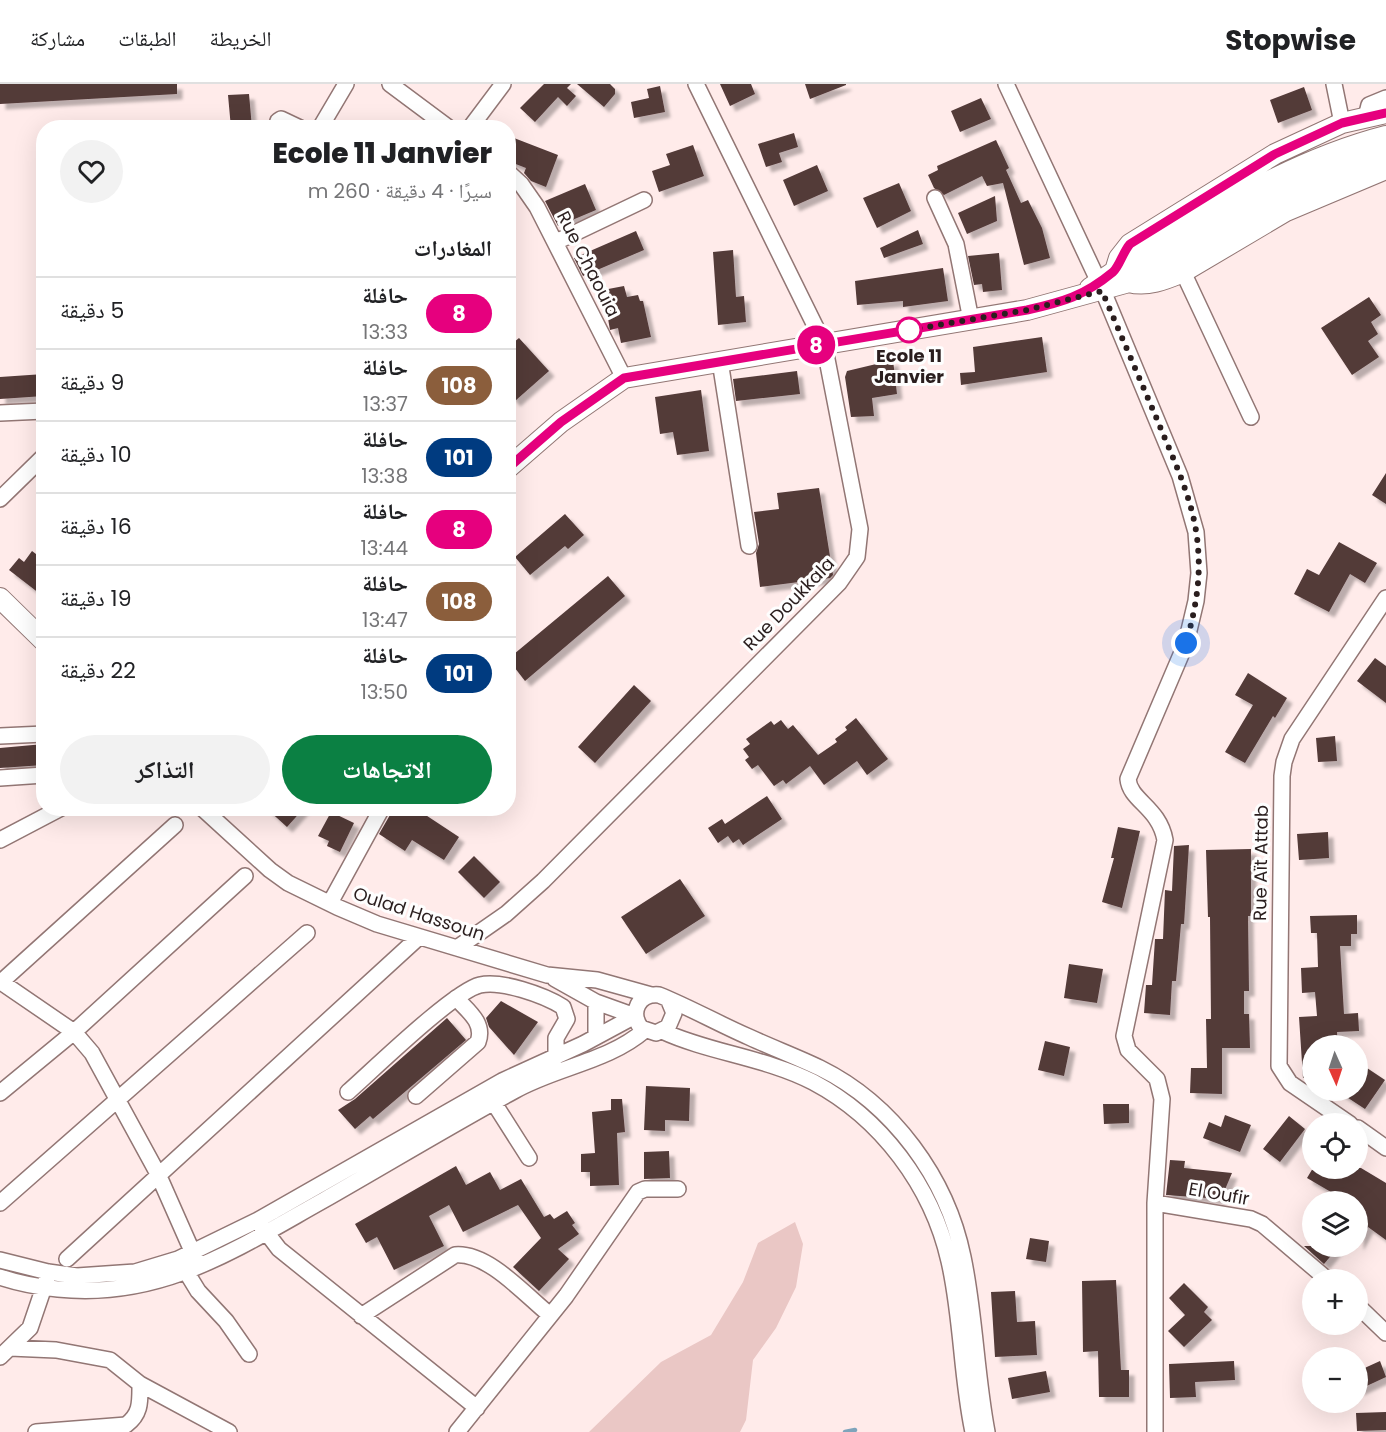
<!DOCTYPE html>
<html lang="ar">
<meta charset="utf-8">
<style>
body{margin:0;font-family:Poppins,"Noto Naskh Arabic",sans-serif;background:#f2f2f2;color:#202124;direction:rtl;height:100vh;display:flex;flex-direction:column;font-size:22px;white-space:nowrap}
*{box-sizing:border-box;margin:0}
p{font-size:20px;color:#757577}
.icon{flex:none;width:33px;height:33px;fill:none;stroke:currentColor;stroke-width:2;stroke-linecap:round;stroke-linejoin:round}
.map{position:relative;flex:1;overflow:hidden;direction:ltr}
.details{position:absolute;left:36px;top:36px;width:480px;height:696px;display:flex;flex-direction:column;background:#fff;border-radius:24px;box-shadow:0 6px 24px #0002;direction:rtl}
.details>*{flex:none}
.badge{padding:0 12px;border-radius:20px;font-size:21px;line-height:39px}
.needle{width:39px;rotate:177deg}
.fabs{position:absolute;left:1302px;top:951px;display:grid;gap:12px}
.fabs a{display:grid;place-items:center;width:66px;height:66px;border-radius:50%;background:#fff;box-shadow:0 6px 24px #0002;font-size:30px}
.you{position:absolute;width:30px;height:30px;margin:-15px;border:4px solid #fff;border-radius:50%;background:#1a73e8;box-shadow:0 0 0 9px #1a73e833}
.map>.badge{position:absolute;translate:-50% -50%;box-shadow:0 0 0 3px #fff}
h2{padding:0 24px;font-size:22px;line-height:54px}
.round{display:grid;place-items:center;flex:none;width:63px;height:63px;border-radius:32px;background:#f2f2f2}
.summary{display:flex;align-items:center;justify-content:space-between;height:102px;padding:0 24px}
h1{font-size:28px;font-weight:800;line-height:45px}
.cta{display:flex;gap:12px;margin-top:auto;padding:12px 24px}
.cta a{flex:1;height:69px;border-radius:36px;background:#0b8043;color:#fff;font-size:24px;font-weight:800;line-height:69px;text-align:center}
.cta a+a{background:#f2f2f2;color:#202124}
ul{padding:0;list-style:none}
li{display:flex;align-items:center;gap:18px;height:72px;padding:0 24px;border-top:2px solid #e0e0e0}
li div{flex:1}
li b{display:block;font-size:22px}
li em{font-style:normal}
li .badge{min-width:66px;font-weight:700;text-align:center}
header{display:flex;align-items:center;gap:36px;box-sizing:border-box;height:84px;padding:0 30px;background:#fff;border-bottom:2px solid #e0e0e0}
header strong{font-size:28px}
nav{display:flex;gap:33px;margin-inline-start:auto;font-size:21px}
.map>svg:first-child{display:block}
.green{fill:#eac7c5}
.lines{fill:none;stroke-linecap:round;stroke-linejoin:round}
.stream{stroke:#7ea4bb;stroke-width:4.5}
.building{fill:#533a39;filter:url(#shadow)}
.minor-casing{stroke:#927674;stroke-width:18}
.major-casing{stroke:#927674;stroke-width:22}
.minor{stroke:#fff;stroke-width:15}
.major{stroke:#fff;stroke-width:20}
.line-casing{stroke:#fff;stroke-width:14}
.line{stroke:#e6007e;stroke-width:9}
.walk{stroke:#2a1e1e;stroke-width:6;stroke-dasharray:0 10.8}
.stop-dot{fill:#fff;stroke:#e6007e;stroke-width:3}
.labels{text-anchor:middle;stroke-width:6;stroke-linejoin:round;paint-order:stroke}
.street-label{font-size:18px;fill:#2a1e1e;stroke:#fefefe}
.stop-label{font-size:18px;font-weight:bold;fill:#2a1e1e;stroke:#fefefe}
</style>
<header>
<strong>Stopwise</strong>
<nav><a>الخريطة</a><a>الطبقات</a><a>مشاركة</a></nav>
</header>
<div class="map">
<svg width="1386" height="1348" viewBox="0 0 1386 1348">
<defs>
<filter id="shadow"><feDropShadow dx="5.5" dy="5.5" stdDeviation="1.5" flood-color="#0004"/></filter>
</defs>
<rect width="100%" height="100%" fill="#ffebea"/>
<path class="green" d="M795,1138L803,1160L796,1203L776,1244L753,1276L746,1336L740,1348H589L661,1278L711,1251L743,1198L758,1159Z"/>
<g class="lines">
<path class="stream" d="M845,1348L855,1346"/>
</g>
<path class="building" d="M0,0H177V10L0,20Z
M544,0H571L567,4L576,12L567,22L558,13L535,38L520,24Z
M577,0H610L615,5V10L604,23Z
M720,0H751L755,10L730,22Z
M805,0H846V1L810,15Z
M660,2L665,28L634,34L631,18L649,14L647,5Z
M1304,3L1312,26L1278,39L1270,16Z
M249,10L252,44H231L228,11Z
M981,14L991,35L960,48L951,27Z
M794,49L798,63L779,69L782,78L766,83L758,60Z
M514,54L558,71L546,103L531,97L524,89L526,84L508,77V67Z
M996,56L1009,84L1006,86L1021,119L1028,116L1042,144L1050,174L1024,181L1003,99L987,102L982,92L944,111L934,104L928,91L938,86L937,82Z
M693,61L704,92L659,108L652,87L670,81L666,70Z
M817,81L828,107L794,122L783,96Z
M899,99L911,127L877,144L863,114Z
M585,100L596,126L558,142L545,117Z
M995,112L997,137L967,150L958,129Z
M918,146L923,160L884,174L880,164Z
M636,147L644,166L583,192L574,174Z
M733,166L736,213L744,212L746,238L718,241L713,168Z
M999,169L1002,206L983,208L982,200L974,201L968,172Z
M943,184L948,217L903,223V217L857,221L855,197Z
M624,202L627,213L638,211L640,217H643L651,253L621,259L618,244L610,246L603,206Z
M1369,213L1381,231L1371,238L1378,250L1368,257L1379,273L1352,291L1321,244Z
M1042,253L1047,288L961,301L960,289L975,288L973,263Z
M519,254L549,287L515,317L508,309V263Z
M893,276L897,310L872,314L874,332L851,333L845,293L847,287Z
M797,287L800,310L736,317L733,295Z
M44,290V312L0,315V293Z
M701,306L709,367L677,371L673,348L660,350L655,313Z
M1386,389V420L1372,411Z
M819,404L833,491L830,494L760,503L756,469L759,460L754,428L779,425L777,409Z
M565,430L584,451L568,465L565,462L530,491L515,473Z
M1339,458L1377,479L1365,499L1350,490L1329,528L1294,510L1307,485L1319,491Z
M32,467L44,476V513L9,486L19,474L24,478Z
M608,492L625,512L525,597L508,575Z
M1375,574L1386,582V619L1357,597Z
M1248,589L1287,614L1275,634L1273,632L1245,679L1225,668L1253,621L1235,611Z
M634,601L651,617L595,679L578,663Z
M856,634L888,675L867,691L857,677L824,701L810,682L786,700L783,696L774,702L758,681L752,685L745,676L749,673L743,665L750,660L746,655L771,637L774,641L781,636L788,645L793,641L818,671L837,658L835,655L847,646L845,643Z
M1335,652L1337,677L1318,678L1316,654Z
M44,660V681L0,684V664Z
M767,712L782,735L743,761L739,755L733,759L728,752L718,759L708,744L722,735L725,740Z
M266,724H304L287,743Z
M394,724H415L459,753L444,776L412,756L405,767L379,750Z
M331,728L354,739L340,768L327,762L329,757L318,752Z
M1118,743L1140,747L1122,824L1102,818L1114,774H1111Z
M1328,748L1329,774L1299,776L1297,750Z
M1189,761L1184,840H1181L1176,897H1172L1170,931L1144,929L1146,901H1152L1155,855H1163L1165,806L1172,807L1174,762Z
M1251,765V832H1248L1249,907H1244V930H1249L1250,964H1222V1010L1190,1009L1191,984H1207L1206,935H1211L1210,833H1208L1206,766Z
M474,772L500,798L484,814L458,788Z
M680,795L705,832L646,870L621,833Z
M1357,831V850H1351V862H1340L1344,930L1358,929L1359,947L1337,948L1338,962H1312V994H1303L1299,933L1317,932L1315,908L1302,909L1301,884L1318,883L1317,849H1311L1310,832Z
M1069,880L1103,885L1097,919L1064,914Z
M501,917L538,938L514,971L489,943L486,934Z
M447,934L466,956L373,1035L370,1032L355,1045L338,1026L355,1015Z
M1045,957L1070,963L1064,992L1038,986Z
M1358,978L1385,996L1365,1025L1336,1006H1358Z
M646,1002L690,1004L689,1037L665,1036V1047L644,1046Z
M611,1015H622L625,1048L617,1049L619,1101L590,1102V1088H581V1070L595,1069L592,1028L611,1026Z
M1103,1020H1129V1039L1104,1040Z
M1225,1031L1251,1041L1240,1068L1203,1054L1209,1038L1221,1043Z
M1289,1032L1305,1045L1280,1078L1263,1065Z
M669,1067L670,1094L644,1095V1068Z
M1170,1076L1185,1077L1184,1084L1232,1089L1221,1115L1166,1111Z
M456,1082L466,1101L490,1088L500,1106L521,1095L544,1133L550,1130L554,1135L567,1127L575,1139L572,1141L579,1150L558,1165L569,1175L539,1207L513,1183L541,1154L518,1121L463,1148L449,1121L429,1132L444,1162L394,1186L377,1153L366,1159L355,1140Z
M1313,1084H1361L1386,1099V1156L1368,1143L1358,1161V1133L1362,1126L1358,1123V1118H1348L1307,1094Z
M1030,1154L1049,1157L1046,1178L1026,1175Z
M1304,1162H1339L1324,1180Z
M1116,1196L1121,1286H1129V1313H1099L1098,1267L1083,1268L1082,1197Z
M1184,1199L1208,1223L1204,1228L1212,1236L1184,1263L1168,1247L1185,1231L1169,1214Z
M1015,1207L1017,1238L1035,1237L1037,1271L995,1273L991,1208Z
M1234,1277L1235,1296L1195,1298L1196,1313L1170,1314L1169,1280Z
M1380,1277L1386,1293L1358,1306V1287Z
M1046,1287L1050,1308L1012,1315L1008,1294Z
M1386,1328V1346L1357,1347L1356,1329Z"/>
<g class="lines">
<defs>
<path id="minor" d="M390,0L449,44
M1006,0L1103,207L1180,392L1196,448L1199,489L1196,517L1186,559L1128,695C1130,717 1159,723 1165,756L1124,952L1128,966L1157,995L1162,1015L1155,1119V1348
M1334,0L1342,39
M1366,33L1369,21L1386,14
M276,44L278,37L281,35L300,44
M320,44L346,0
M470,44L503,0
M508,88L521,100L537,123L624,294
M935,114L956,160L971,236
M556,158L644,116
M1183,188L1251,333
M720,277L749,462
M0,329L44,327
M0,415L44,372
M0,652L44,650
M0,694L44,691
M202,724L270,786L288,799L337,823L377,840L547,891L597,896L651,911
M0,756L61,724
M330,819L382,724
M457,864L506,830L543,797L839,499L857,473L860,445L824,260L696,0
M555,895L596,918L635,932
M1,898L74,948L92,969L158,1090L196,1176
M0,899L175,741
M669,917L674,929L668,943L656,949L641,944C629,928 639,909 659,911C689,923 719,940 749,953C773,964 797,973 820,984C893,1020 947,1094 963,1173C975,1230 976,1290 987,1348
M596,918V952
M662,947C710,969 764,973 813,998C881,1034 932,1102 949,1177C962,1233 961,1292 973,1348
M348,1008C373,986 454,907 480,901C501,896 544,911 563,923L567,935L556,954V973
M0,1009L74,948L245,792
M416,1012L478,958C485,939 468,927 456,914
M494,1019L529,1074
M1350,1040L1290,999L1279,982L1282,692L1284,678L1292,655L1386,514
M1358,1044L1386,1064
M0,1119L307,849
M1155,1119L1251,1135L1262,1140L1328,1196
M260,1140L279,1165L477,1324
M67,1175L419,853
M0,1176L48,1188L77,1192L135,1188L178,1175L258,1136L502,997L583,960L635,932
M187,1189L198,1207L226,1237L249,1270
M0,1193C18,1199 39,1203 58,1205C162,1216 238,1164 324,1116C387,1080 450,1042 514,1007C556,983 608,978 645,946
M1358,1222L1386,1249
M361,1232L455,1171C488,1168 525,1211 550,1231
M10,1264L56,1266L110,1276L140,1300C140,1318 141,1330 126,1341L36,1348
M0,1273L30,1244L47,1194
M140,1300L229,1348
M457,1348L566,1212L638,1108L645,1105H678"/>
<path id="major" d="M1116,187C1200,134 1289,77 1386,52
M1131,197C1206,152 1301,89 1386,71
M1090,204L1115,187L1119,174L1130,160L1275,70L1342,39L1386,29
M508,384L561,338L624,294L1027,226L1129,198C1148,203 1166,195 1183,188L1286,127L1386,85
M0,514L44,557"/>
</defs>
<use href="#minor" class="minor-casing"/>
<use href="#major" class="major-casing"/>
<use href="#minor" class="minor"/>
<use href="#major" class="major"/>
</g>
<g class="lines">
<defs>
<path id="line" d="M508,384L561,338L624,294L1027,226C1063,218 1084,212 1113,188C1119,183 1123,168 1130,160L1275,70L1342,39L1386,29"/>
</defs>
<use href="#line" class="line-casing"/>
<use href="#line" class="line"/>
<path class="walk" d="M909,246L1027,226L1102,207C1120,249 1138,291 1156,333C1173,375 1195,418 1198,464C1201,496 1195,528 1186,559"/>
</g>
<circle class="stop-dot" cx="909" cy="246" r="12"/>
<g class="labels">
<g class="street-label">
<text transform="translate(588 180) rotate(63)" y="6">Rue Chaouia</text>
<text transform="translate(789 520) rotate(-46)" y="6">Rue Doukkala</text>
<text transform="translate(1261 779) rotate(-89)" y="6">Rue Aït Attab</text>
<text transform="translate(419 830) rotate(18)" y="6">Oulad Hassoun</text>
<text transform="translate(1219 1110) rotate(10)" y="6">El Oufir</text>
</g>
<g class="stop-label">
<text x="909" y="278">Ecole 11<tspan x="909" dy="21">Janvier</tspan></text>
</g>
</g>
</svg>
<div class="fabs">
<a><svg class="needle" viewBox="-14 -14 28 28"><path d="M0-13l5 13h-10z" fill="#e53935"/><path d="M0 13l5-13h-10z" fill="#757577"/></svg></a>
<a><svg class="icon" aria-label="locate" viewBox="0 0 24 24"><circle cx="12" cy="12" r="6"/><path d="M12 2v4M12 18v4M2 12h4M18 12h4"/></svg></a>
<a><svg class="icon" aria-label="layers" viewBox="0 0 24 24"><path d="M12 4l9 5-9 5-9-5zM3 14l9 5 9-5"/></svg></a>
<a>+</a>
<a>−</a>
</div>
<div class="you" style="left:1186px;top:559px"></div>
<b class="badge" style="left:816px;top:261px;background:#e6007e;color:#fff">8</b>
<section class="details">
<div class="summary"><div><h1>Ecole 11 Janvier</h1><p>سيرًا · 4 دقيقة · 260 m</p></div><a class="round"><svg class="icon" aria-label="heart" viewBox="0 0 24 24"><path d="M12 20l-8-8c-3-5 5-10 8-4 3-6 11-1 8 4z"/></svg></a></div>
<h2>المغادرات</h2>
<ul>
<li><span class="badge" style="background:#e6007e;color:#fff">8</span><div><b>حافلة</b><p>13:33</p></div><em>5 دقيقة</em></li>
<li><span class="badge" style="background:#8b5e3c;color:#fff">108</span><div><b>حافلة</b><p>13:37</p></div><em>9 دقيقة</em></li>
<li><span class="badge" style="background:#003b80;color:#fff">101</span><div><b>حافلة</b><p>13:38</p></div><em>10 دقيقة</em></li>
<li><span class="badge" style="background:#e6007e;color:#fff">8</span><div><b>حافلة</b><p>13:44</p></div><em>16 دقيقة</em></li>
<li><span class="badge" style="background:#8b5e3c;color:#fff">108</span><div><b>حافلة</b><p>13:47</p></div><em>19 دقيقة</em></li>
<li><span class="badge" style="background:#003b80;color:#fff">101</span><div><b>حافلة</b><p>13:50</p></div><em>22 دقيقة</em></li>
</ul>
<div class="cta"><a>الاتجاهات</a><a>التذاكر</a></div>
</section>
</div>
